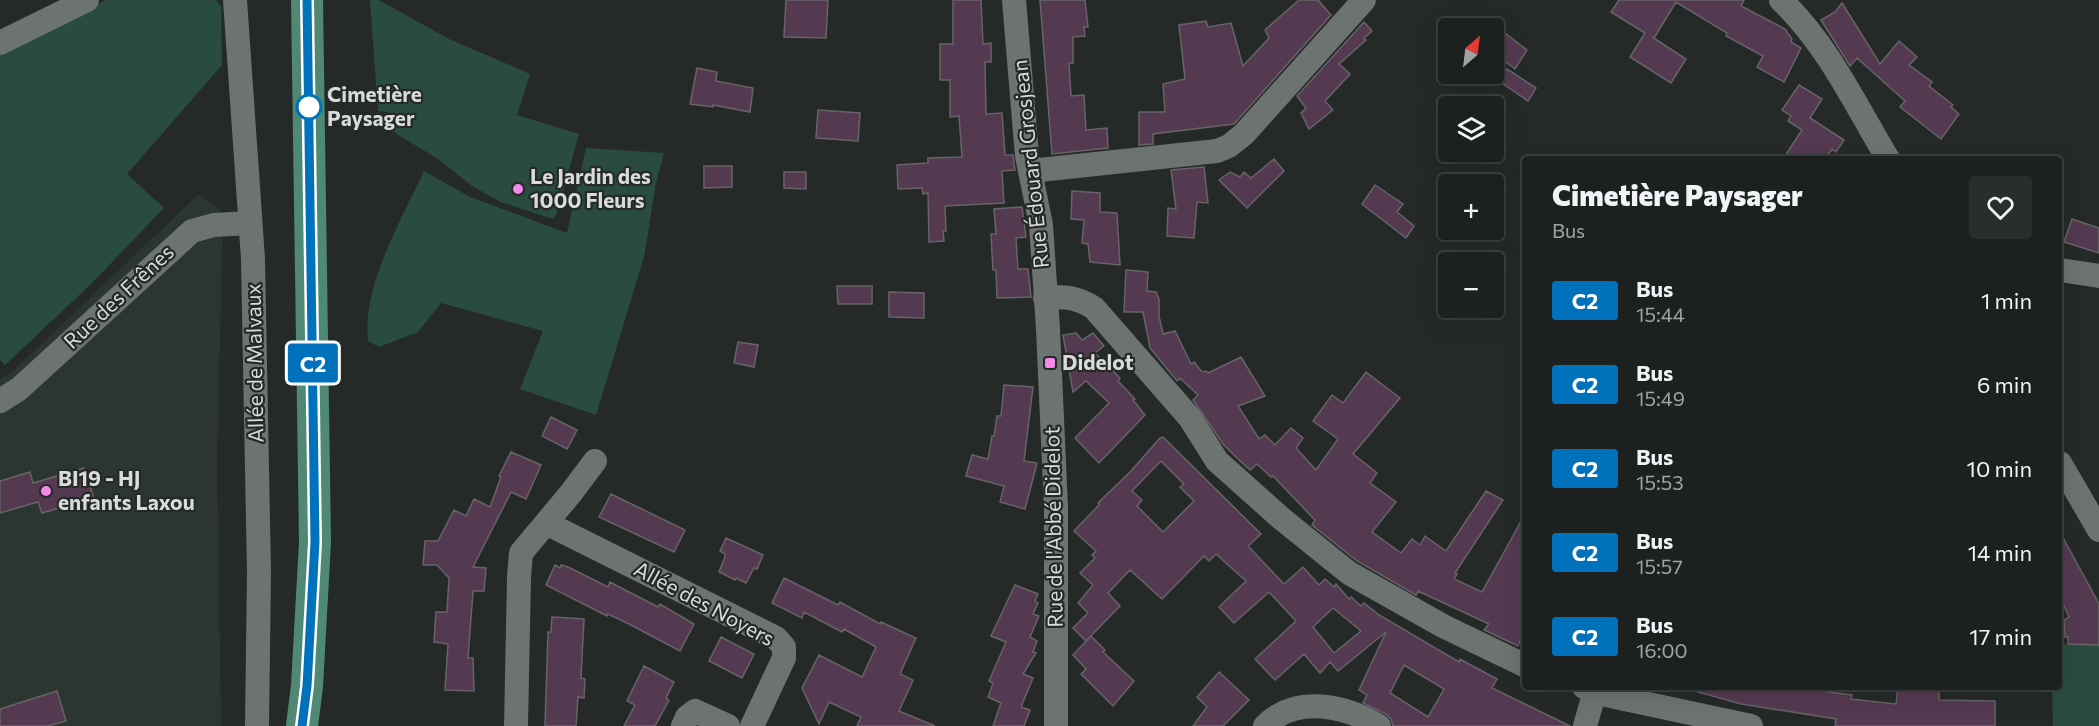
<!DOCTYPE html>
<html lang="fr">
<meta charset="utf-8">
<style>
body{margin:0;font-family:Commissioner,sans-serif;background:#292d2b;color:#f1f3f6;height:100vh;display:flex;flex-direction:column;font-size:22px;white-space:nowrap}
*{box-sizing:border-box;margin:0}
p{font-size:20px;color:#a0a3a4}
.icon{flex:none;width:33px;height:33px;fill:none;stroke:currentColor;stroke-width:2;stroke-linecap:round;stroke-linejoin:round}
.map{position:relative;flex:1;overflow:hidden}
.panel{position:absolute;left:1522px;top:156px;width:540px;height:534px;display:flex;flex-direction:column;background:#1c201e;border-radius:6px;box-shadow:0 6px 24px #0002,0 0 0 2px #3a3e3c}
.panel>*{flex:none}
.badge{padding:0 12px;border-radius:4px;font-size:21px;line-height:39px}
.needle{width:39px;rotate:28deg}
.tools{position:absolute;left:1438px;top:18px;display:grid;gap:12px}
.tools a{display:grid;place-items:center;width:66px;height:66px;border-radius:6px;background:#1c201e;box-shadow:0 6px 24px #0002,0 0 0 2px #3a3e3c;font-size:30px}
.map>.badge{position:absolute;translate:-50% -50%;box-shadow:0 0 0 3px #fff}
.round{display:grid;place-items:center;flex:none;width:63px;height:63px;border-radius:6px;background:#292d2b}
.overview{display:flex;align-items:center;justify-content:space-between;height:102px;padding:0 30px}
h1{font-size:28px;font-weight:800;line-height:45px}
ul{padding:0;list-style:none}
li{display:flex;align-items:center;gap:18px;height:84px;padding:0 30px}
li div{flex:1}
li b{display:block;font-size:22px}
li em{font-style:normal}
li .badge{min-width:66px;font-weight:700;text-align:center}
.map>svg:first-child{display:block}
.built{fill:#2c3631}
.green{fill:#2a4c3e}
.building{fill:#543a51;stroke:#676367;stroke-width:1.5;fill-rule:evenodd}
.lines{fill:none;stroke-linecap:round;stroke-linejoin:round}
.minor{stroke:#6d7370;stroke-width:24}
.major{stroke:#4f8973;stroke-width:32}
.line-casing{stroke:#fff;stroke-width:14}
.line{stroke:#0072bc;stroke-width:9}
.stop-dot{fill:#fff;stroke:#0072bc;stroke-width:3}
.poi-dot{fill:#f788eb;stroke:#252a28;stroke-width:2}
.labels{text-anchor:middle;stroke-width:4.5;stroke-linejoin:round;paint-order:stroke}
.stop-label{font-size:21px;font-weight:bold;fill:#d8dbda;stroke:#252a28;text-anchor:start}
.street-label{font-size:21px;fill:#d8dbda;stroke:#252a28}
.poi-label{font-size:21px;font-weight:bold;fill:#d8dbda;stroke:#252a28;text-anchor:start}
</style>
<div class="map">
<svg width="2099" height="726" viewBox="0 0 2099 726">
<rect width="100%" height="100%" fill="#252a28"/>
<path class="built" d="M199,194L223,213L217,465L221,726H0V379L14,370Z"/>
<path class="green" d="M106,0H216L221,6L222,65L127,174L164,208L90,285L5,365L0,360V55Z
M370,0H379L449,39L530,74L517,115L579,134L557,213L553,219L501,202L472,186L438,159L387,128L388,112L378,111Z
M586,148L664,153L656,183L644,257L596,415L520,389L543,331L441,303L418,332L379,347L368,341C362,285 401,221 424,171L470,197L567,233Z
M2060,644L2099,645V726H2053L2052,687H2060Z"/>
<path class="building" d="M786,0H828L826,38L784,37Z
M953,0H981L983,44L991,43V62H985L986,114L1002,113L1005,155H1013L1015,170L1002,171L1004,203L945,206L946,231H943L944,241L929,242L928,193L923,194L922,188L898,189L897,165L928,163V158L962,157L959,116L950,117V80H940V44H953Z
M1040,0H1085L1088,27H1084L1085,36L1073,37V63H1069L1071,96L1084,95L1086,130L1107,128L1108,148L1052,154Z
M1299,0H1318L1331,15L1234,124L1153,134V144L1139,145V112H1165L1163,84L1185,79L1179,25L1206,21L1208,27L1231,23L1243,66L1269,38L1265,30Z
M1619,0H1744L1741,6L1785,29L1792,39L1791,42L1801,48L1784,82L1757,67L1763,56L1726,36L1727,33L1676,2L1654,38L1652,37L1686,59L1671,83L1630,57L1645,33L1611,12Z
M1842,3L1880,64L1899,41L1917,57L1909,65L1932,82L1929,86L1953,105L1951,107L1959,114L1941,139L1900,107L1905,101L1857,58L1850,66L1821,20L1835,12Z
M1364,22L1372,31L1364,38L1366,40L1339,64L1350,74L1325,101L1333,110L1309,129L1301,113L1306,108L1297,96Z
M1505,33L1527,50L1515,69L1494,53V48Z
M697,68L717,72L716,81L753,88L750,112L713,105V107L690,104Z
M1507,69L1536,88L1528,101L1499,81Z
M1799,85L1822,99L1810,118L1844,140L1836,152L1832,149L1825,159H1783L1802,130L1788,121L1791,116L1782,110Z
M818,110L860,113L858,141L816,138Z
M1274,159L1284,171L1247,208L1219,180L1230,172L1240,177L1244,172L1251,178Z
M704,166H732V187L704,188Z
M1204,167L1208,203L1197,202L1194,238L1167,236L1168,208L1176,209L1171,170Z
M784,172H806V189L784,188Z
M1375,185L1403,204L1397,212L1414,226L1406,238L1362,204Z
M1072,191L1100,193V212L1117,213L1120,265L1090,262L1088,244L1082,243L1084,220L1071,219Z
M1022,207L1026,237L1016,238L1018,269H1028L1031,297L997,298L996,270H993L991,234H996L994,209Z
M2072,219L2099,228V253L2064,242Z
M1126,270L1148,272L1147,291L1156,292L1159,299V316L1163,334L1175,331L1191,364L1194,362L1202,372L1206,371L1208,373L1241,357L1265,396L1238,406L1259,439L1265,435L1275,445L1291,428L1303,438L1296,448L1316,470L1338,439L1313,421L1332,395L1343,403L1366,372L1400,398L1353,454L1377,473L1370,483L1396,502L1372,532L1401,553L1412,539L1420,545L1425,536L1446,551L1486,491L1503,500L1455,573L1457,574L1454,579L1482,592L1526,512V643L1520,641L1518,646L1484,630L1489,624L1418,591L1416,595L1357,561L1312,525L1315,520L1273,476L1271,477L1257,464L1250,470L1238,459L1223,444L1193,400L1198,395L1180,378L1177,381L1150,348L1143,312H1124Z
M837,286H872V304H838Z
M889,292L924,293V318L889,317Z
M1076,333L1082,340L1093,333L1104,346L1095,353L1120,378L1118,381L1135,399L1133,400L1145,415L1099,463L1075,438L1109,403L1086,381L1073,392L1063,335Z
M738,342L758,345L754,367L734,363Z
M1004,385L1033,387L1024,461L1037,463L1025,509L1000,502L1004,486L966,476L972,455L988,459L992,436H994L997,416H1001Z
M551,417L577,430L567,449L542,436Z
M1163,437L1261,534L1248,546L1284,584L1303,567L1319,585L1325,579L1334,587L1336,584L1349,599L1351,597L1361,606L1364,603L1379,615L1459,662L1460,659L1497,679L1492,688L1570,726H1393L1391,719L1386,714L1363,703L1367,695L1359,690L1386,632L1338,671L1330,662L1320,673L1304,654L1275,680L1255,659L1296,621L1269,592L1234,623L1219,607L1246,581L1216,554L1209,561L1204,556L1162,599L1130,570L1108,593L1120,606L1086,641L1073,628L1088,613L1078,603L1093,585L1080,573L1095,558L1092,555L1096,551L1074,531L1099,505L1098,503L1131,471L1160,438ZM1161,461L1184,484L1180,487L1194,501L1163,532L1137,506L1142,500L1132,491ZM1333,608L1361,631L1334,653L1313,627ZM1404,665L1444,689L1428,717L1390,693Z
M511,452L541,465L526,499L511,492L473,567L486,568L484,591H473L468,658H473L474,691L445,690L448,644L434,642L436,612H447L449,578L437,565H423L425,541H438L454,510L466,516L474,499L490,507L501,477L499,476Z
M84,468L94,498L42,513L38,502L0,513V481L30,472L33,483Z
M611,494L685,530L674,552L599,517Z
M2060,532L2099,604V645L2068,644V637H2065L2064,620L2069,617L2060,597Z
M726,538L763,555L757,569L754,568L746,583L736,578L735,580L719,572L725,557V554L720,551Z
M555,565L560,568L561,565L568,567L608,587L610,582L658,607L660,604L694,624L680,651L629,624L608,614L607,616L546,585Z
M784,578L838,605L840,602L880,624L881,622L916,638L900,674L913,680L899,711L935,726H857L861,717L829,702L819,724L802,688L819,655L862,677L876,647L844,629L842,632L804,612L802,618L772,603Z
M1015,585L1038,594L1035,601L1038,603L1033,614L1039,616L1030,637L1037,641L1033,652L1036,653L1023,674L1033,678L1021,707L1030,710L1024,726H993L1001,703L988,697L993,683L989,681L1006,642L991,636Z
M552,617L584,619L581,678L585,679L584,698L578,697L576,726H545L548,632H551Z
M1091,636L1105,650L1103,652L1134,681L1113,706L1081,674L1086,669L1073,655Z
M721,637L754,654L742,678L709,661Z
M644,666L674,682L666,698L669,700L655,726H624L635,705L627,701Z
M1219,672L1249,700L1223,726H1193L1207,707L1197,697Z
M1698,687H1823L1822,691L1852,695L1851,699L1896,704L1898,687H1939V700L1995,701V726H1835L1836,719L1741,704L1698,692Z
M57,691L66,721L48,726H0V709Z"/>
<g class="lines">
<path class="minor" d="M235,0L253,259L259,573L257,726
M1014,0L1027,156L1041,225L1048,329L1056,508V726
M1781,0C1828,45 1855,104 1888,159
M0,43L87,0
M1030,171L1217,151L1229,146L1244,134L1364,0
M2060,270L2099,276
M1045,298C1064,296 1077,297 1094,308L1190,418L1217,461L1282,519L1349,573L1443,626L1526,666
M0,401L19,389L192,231L214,225L250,223
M2060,463L2099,530
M546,523L776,638L784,647V658L752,726
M1584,687L1606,695L1751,726
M516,726L519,577L521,553L571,493L595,461
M683,726L687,717L695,711L728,726
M1265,726C1296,694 1346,706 1379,726
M1585,726L1595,691"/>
<path class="major" d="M302,726L307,686L315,542L307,0"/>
</g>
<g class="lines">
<defs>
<path id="line" d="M302,726L307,686L315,542L307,0"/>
</defs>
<use href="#line" class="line-casing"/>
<use href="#line" class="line"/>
</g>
<circle class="stop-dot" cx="309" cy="107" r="12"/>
<g class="poi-dot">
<circle cx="518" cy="189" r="6"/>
<rect x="1044" y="357" width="12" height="12" rx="3"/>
<circle cx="46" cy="491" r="6"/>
</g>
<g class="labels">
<g class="stop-label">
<text x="327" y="102">Cimetière<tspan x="327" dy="24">Paysager</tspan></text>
</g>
<g class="street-label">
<text transform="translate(1031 164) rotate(-96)" y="7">Rue Édouard Grosjean</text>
<text transform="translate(119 297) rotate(-43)" y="7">Rue des Frênes</text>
<text transform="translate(255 363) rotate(-91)" y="7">Allée de Malvaux</text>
<text transform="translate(1054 527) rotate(-91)" y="7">Rue de l'Abbé Didelot</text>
<text transform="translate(704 604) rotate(28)" y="7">Allée des Noyers</text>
</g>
<g class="poi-label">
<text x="530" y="184">Le Jardin des<tspan x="530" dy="24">1000 Fleurs</tspan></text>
<text x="1062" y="370">Didelot</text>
<text x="58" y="486">BI19 - HJ<tspan x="58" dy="24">enfants Laxou</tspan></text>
</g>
</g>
</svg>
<div class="tools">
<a><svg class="needle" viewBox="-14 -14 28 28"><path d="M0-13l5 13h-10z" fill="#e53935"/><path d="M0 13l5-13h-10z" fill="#a0a3a4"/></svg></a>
<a><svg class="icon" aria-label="layers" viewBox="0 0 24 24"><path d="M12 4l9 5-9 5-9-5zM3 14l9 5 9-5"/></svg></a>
<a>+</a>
<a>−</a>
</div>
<b class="badge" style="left:313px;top:363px;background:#0072bc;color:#fff">C2</b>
<section class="panel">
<div class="overview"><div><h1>Cimetière Paysager</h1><p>Bus</p></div><a class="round"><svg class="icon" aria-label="heart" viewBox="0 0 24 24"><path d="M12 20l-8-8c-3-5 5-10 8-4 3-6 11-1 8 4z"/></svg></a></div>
<ul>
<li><span class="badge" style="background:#0072bc;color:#fff">C2</span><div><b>Bus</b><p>15:44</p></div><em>1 min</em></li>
<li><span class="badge" style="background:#0072bc;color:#fff">C2</span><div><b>Bus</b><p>15:49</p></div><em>6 min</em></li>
<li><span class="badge" style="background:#0072bc;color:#fff">C2</span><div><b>Bus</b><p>15:53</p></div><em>10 min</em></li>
<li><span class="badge" style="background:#0072bc;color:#fff">C2</span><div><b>Bus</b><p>15:57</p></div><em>14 min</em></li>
<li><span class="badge" style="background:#0072bc;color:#fff">C2</span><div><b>Bus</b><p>16:00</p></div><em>17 min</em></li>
</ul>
</section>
</div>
